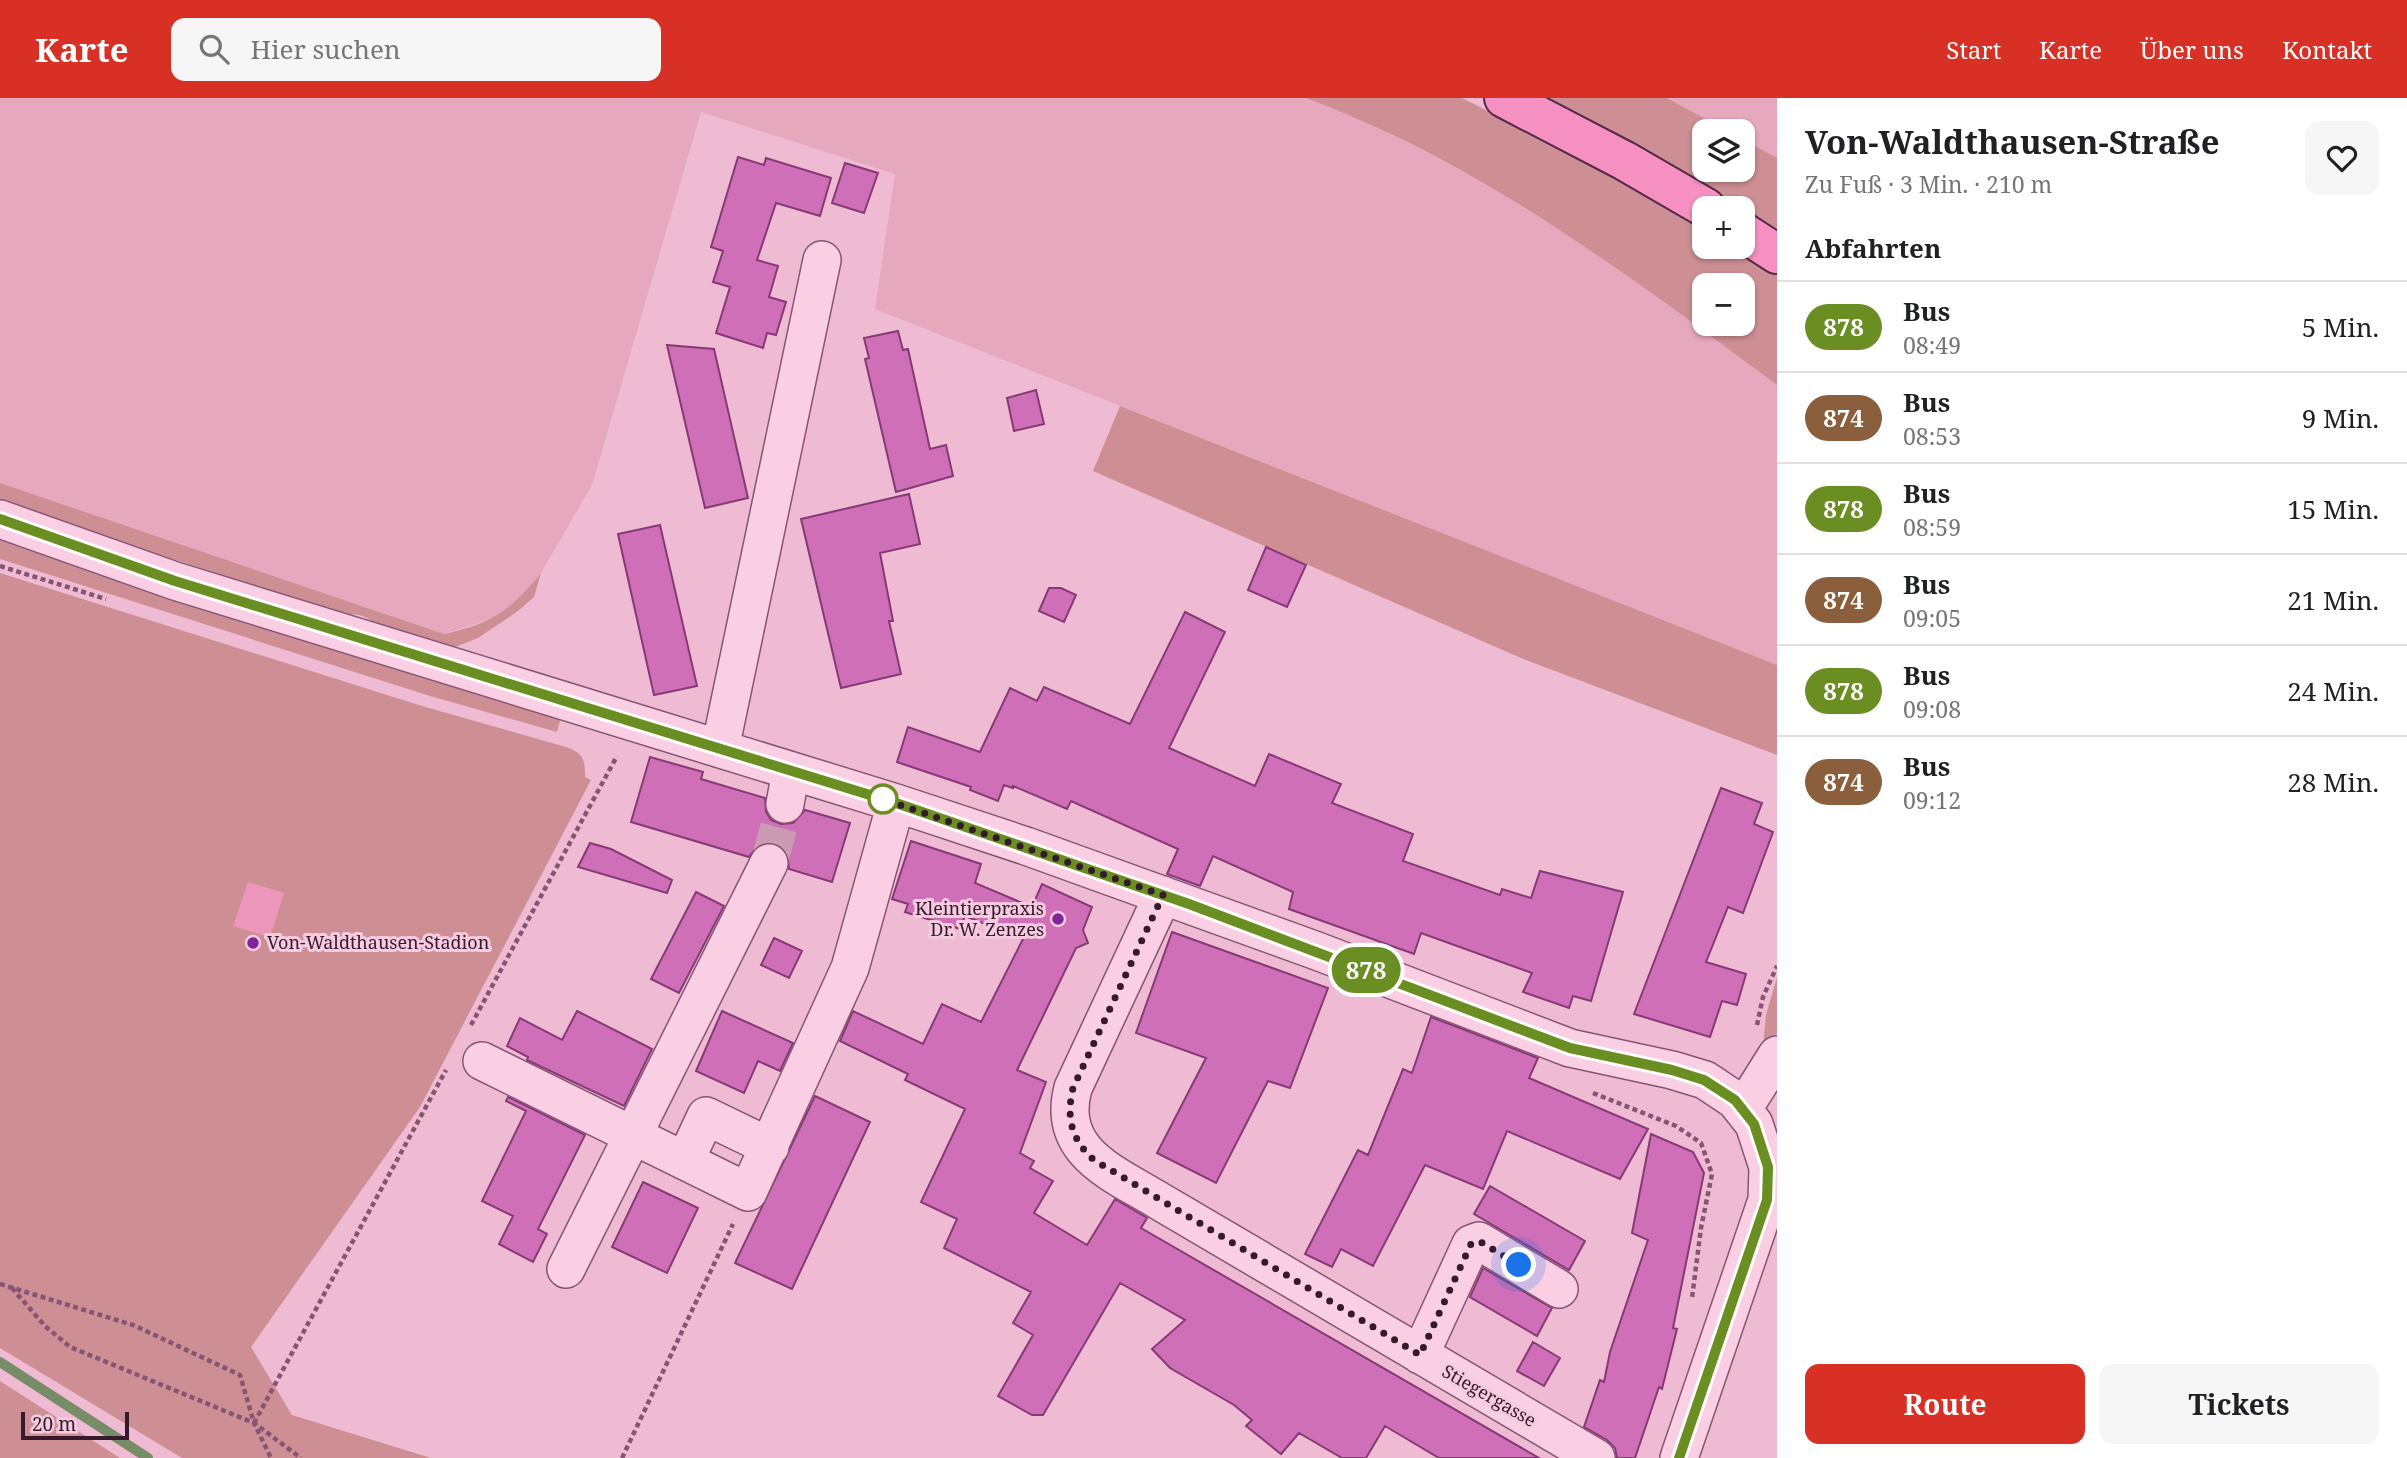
<!DOCTYPE html>
<html lang="de">
<meta charset="utf-8">
<style>
body{margin:0;font-family:"Noto Serif",serif;background:#f6f6f6;color:#202124;height:100vh;display:flex;flex-direction:column;font-size:26px;white-space:nowrap}
*{box-sizing:border-box;margin:0}
p{font-size:23px;color:#757577}
.icon{flex:none;width:38px;height:38px;fill:none;stroke:currentColor;stroke-width:2;stroke-linecap:round;stroke-linejoin:round}
.map{position:relative;flex:1;overflow:hidden}
.details{display:flex;flex-direction:column;background:#fff;width:630px}
.details>*{flex:none}
.badge{padding:0 14px;border-radius:23px;font-size:24px;line-height:46px}
.tools{position:absolute;left:1692px;top:21px;display:grid;gap:14px}
.tools a{display:grid;place-items:center;width:63px;height:63px;border-radius:14px;background:#fff;box-shadow:0 2px 5px #0004;font-size:35px}
.scale{position:absolute;left:21px;bottom:18px;width:108px;box-sizing:border-box;padding-left:7px;border:4px solid #351a2c;border-top:0;font-size:19px;line-height:24px;white-space:nowrap;color:#351a2c;-webkit-text-stroke:5px #f6cbdf;paint-order:stroke}
.you{position:absolute;width:35px;height:35px;margin:-18px;border:5px solid #fff;border-radius:50%;background:#1a73e8;box-shadow:0 0 0 10px #1a73e833}
.map>.badge{position:absolute;translate:-50% -50%;box-shadow:0 0 0 4px #fff}
h2{padding:0 28px;font-size:26px;line-height:63px}
.round{display:grid;place-items:center;flex:none;width:74px;height:74px;border-radius:14px;background:#f6f6f6}
.head{display:flex;align-items:center;justify-content:space-between;height:119px;padding:0 28px}
h1{font-size:33px;font-weight:700;line-height:52px}
.button{display:flex;gap:14px;margin-top:auto;padding:14px 28px}
.button a{flex:1;height:80px;border-radius:14px;background:#d93025;color:#fff;font-size:28px;font-weight:700;line-height:80px;text-align:center}
.button a+a{background:#f6f6f6;color:#202124}
ul{padding:0;list-style:none}
li{display:flex;align-items:center;gap:21px;height:91px;padding:0 28px;border-top:2px solid #e0e0e0}
li div{flex:1}
li b{display:block;font-size:26px}
li em{font-style:normal}
li .badge{min-width:77px;font-weight:700;text-align:center}
header{display:flex;align-items:center;gap:42px;box-sizing:border-box;height:98px;padding:0 35px;background:#d93025;color:#fff}
header strong{font-size:33px}
nav{display:flex;gap:38px;margin-inline-start:auto;font-size:24px}
.search{width:490px;height:63px;background:#f6f6f6;display:flex;align-items:center;gap:18px;box-sizing:border-box;padding:0 24px;border-radius:14px;color:#757577;font-size:26px}
main{display:flex;flex:1;min-height:0}
.map>svg:first-child{display:block}
.farmland{fill:#e5a8bc}
.green{fill:#cd8f93;fill-rule:evenodd}
.sand{fill:#ed96bc}
.lines{fill:none;stroke-linecap:round;stroke-linejoin:round}
.stream{stroke:#778d67;stroke-width:10}
.building{fill:#cf6fb7;stroke:#863a75;stroke-width:2}
.minor-tunnel{stroke:#ca9bb2;stroke-width:37;stroke-dasharray:37 18;stroke-linecap:butt}
.minor-casing{stroke:#865574;stroke-width:40}
.major-casing{stroke:#532a47;stroke-width:42}
.path{stroke:#865574;stroke-width:4.5;stroke-dasharray:5 3.5;stroke-linecap:butt}
.minor{stroke:#facee3;stroke-width:37}
.major{stroke:#f590c1;stroke-width:38}
.line-casing{stroke:#fff;stroke-width:16}
.line{stroke:#6b8e23;stroke-width:10}
.walk{stroke:#351a2c;stroke-width:7;stroke-dasharray:0 12.6}
.stop-dot{fill:#fff;stroke:#6b8e23;stroke-width:3.5}
.poi-dot{fill:#822397;stroke:#f6cbdf;stroke-width:2.5}
.labels{text-anchor:middle;stroke-width:6;stroke-linejoin:round;paint-order:stroke}
.poi-label{font-size:18px;fill:#351a2c;stroke:#f6cbdf;text-anchor:end}
.street-label{font-size:18px;fill:#351a2c;stroke:#f6cbdf}
</style>
<header>
<strong>Karte</strong>
<div class="search"><svg class="icon" aria-label="search" viewBox="0 0 24 24"><circle cx="10" cy="10" r="6"/><path d="M15 15l6 6"/></svg>Hier suchen</div>
<nav><a>Start</a><a>Karte</a><a>Über uns</a><a>Kontakt</a></nav>
</header>
<main>
<div class="map">
<svg width="1777" height="1360" viewBox="0 0 1777 1360">
<rect width="100%" height="100%" fill="#efbbd3"/>
<path class="farmland" d="M0,0H1306L1358,19L1485,85L1599,156L1777,287V567L875,211L895,76L701,14L592,387L541,475L514,508L490,521L444,536L0,385Z
M1667,0H1777V60L1743,41V33H1728Z"/>
<path class="green" d="M1306,0H1462L1627,83L1704,131V149H1733L1777,176V287C1628,177 1481,65 1306,0ZM1704,187H1743V226H1704Z
M1547,0H1667L1728,33H1704V72H1743V41L1777,60V133L1625,41Z
M1120,308L1777,567V657L1521,560L1093,373Z
M0,385L444,536C493,525 510,513 541,475L534,499L518,513L478,540L458,548L449,550L378,529C369,519 358,514 345,517L0,405Z
M0,436L561,619L557,634L430,598L0,461Z
M0,475L422,608L566,649C583,655 585,661 585,679L591,682L420,1009L251,1249L292,1317L431,1360H182L0,1250Z
M1777,879V935L1766,951L1763,948L1766,917Z
M0,1283L120,1360H0Z"/>
<path class="sand" d="M248,784L284,795L270,839L233,828Z"/>
<g class="lines">
<path class="stream" d="M0,1264L148,1360"/>
</g>
<path class="building" d="M738,59L764,67L766,60L831,80L820,118L776,105L757,162L778,168L769,199L786,204L776,237L767,235L763,250L716,235L730,189L713,184L723,153L711,149Z
M845,65L878,75L864,115L832,105Z
M898,233L903,252L908,251L930,351L946,347L953,378L896,394L865,261L869,260L864,240Z
M667,247L714,251L748,400L705,410Z
M1036,292L1044,326L1014,333L1007,300Z
M909,396L920,446L880,455L893,523H889L901,576L841,590L801,421Z
M660,427L697,588L654,597L618,436Z
M1266,449L1306,467L1287,509L1248,492Z
M1049,490H1061L1076,497L1064,524L1039,513Z
M1185,514L1225,534L1169,650L1255,688L1269,656L1341,686L1332,705L1413,736L1403,763L1500,797L1502,791L1531,800L1540,773L1623,794L1591,903L1573,898L1569,910L1523,894L1532,875L1421,835L1414,856L1289,811L1293,794L1213,758L1200,788L1167,776L1178,751L1071,703L1067,711L1013,688V690L1004,687L998,703L970,692L971,689L897,664L908,629L980,654L1010,590L1037,603L1044,589L1130,626Z
M650,659L703,674L701,681L765,700L766,714L771,722L781,726L793,725L805,712L850,725L832,784L789,771L787,754L778,746L768,744L758,747L749,759L631,724Z
M1721,690L1762,705L1754,726L1773,734L1743,815L1728,809L1706,864L1746,876L1737,907L1722,903L1710,939L1634,916Z
M911,743L981,766L975,785L1032,809L1042,786L1092,809L1083,832L1088,845L1076,850L1017,972L1046,984L1020,1055L1034,1063L1030,1070L1053,1083L1034,1115L1087,1147L1115,1101L1147,1120L1141,1130L1539,1360H1439L1385,1328L1366,1360H1342L1299,1335L1281,1356L1246,1328L1252,1322L1234,1307L1170,1270L1152,1251L1185,1222L1120,1185L1043,1317H1032L998,1298L1033,1237L1013,1225L1031,1194L944,1150L957,1121L921,1104L965,1011L905,982L908,976L840,943L853,913L923,946L942,906L981,924L1023,841L965,818L960,831L905,814L908,806L892,801Z
M590,745L611,751L672,782L667,795L578,769Z
M696,794L724,808L679,895L651,881Z
M1172,834L1328,890L1290,990L1268,983L1216,1085L1157,1055L1206,960L1136,935Z
M774,840L802,853L789,880L761,867Z
M577,913L652,951L624,1008L527,962L528,959L507,948L520,920L562,942Z
M722,913L793,945L780,973L758,963L744,995L696,973Z
M1431,919L1538,960L1529,980L1648,1031L1620,1081L1507,1033L1483,1091L1425,1067L1373,1168L1341,1151L1332,1169L1305,1156L1358,1052L1368,1057L1403,971L1412,975Z
M815,998L870,1024L792,1191L735,1165Z
M508,999L585,1037L538,1131L547,1136L533,1164L499,1146L513,1118L482,1103L526,1013L506,1003Z
M1651,1036L1693,1054L1704,1075L1673,1230L1677,1231L1662,1291L1659,1289L1635,1360H1617L1615,1350L1607,1342L1584,1329L1600,1282L1604,1284L1610,1254L1648,1142L1632,1135Z
M643,1084L698,1110L667,1175L612,1149Z
M1490,1088L1585,1143L1569,1172L1474,1116Z
M1483,1170L1552,1210L1537,1238L1470,1199Z
M1533,1244L1560,1260L1544,1288L1517,1273Z"/>
<g class="lines">
<path class="minor-tunnel" d="M769,765L785,706"/>
<defs>
<path id="minor" d="M0,421L175,483L896,705L1026,748L1317,853L1570,950L1672,972L1705,982L1735,1002L1754,1026L1768,1069L1767,1102L1679,1360
M720,651L822,162
M785,706L791,673
M1163,797L1073,990C1056,1055 1114,1075 1161,1104L1596,1360
M482,963L748,1094L850,870L896,705
M1743,1011L1777,957
M685,1063L706,1018L770,1049
M566,1171L769,765
M1420,1257L1471,1146L1479,1143L1559,1191"/>
<path id="major" d="M1504,0L1625,63L1706,110
M1743,134L1777,156"/>
</defs>
<use href="#minor" class="minor-casing"/>
<use href="#major" class="major-casing"/>
<path class="path" d="M0,468L106,501
M471,927L617,658
M1757,927L1763,899L1777,868
M1593,995L1676,1028L1701,1045L1712,1076L1701,1130L1692,1200
M0,1186L133,1227L240,1277L254,1325L301,1360
M12,1190L45,1228L70,1249L254,1325L271,1360
M254,1325L446,972
M622,1360L733,1126"/>
<use href="#minor" class="minor"/>
<use href="#major" class="major"/>
</g>
<g class="lines">
<defs>
<path id="line" d="M0,421L175,483L896,705L1189,806L1570,950L1672,972L1704,982L1735,1002L1754,1026L1768,1069L1767,1102L1679,1360"/>
</defs>
<use href="#line" class="line-casing"/>
<use href="#line" class="line"/>
<path class="walk" d="M883,701L880,700L1163,797L1073,990C1066,1020 1071,1041 1094,1062L1420,1257L1471,1146L1479,1143L1519,1167"/>
</g>
<circle class="stop-dot" cx="883" cy="701" r="14"/>
<g class="poi-dot">
<circle cx="1058" cy="821" r="7"/>
<circle cx="253" cy="845" r="7"/>
</g>
<g class="labels">
<g class="poi-label">
<text x="1044" y="817">Kleintierpraxis<tspan x="1044" dy="21">Dr. W. Zenzes</tspan></text>
<text x="267" y="851" text-anchor="start">Von-Waldthausen-Stadion</text>
</g>
<g class="street-label">
<text transform="translate(1489 1298) rotate(30)" y="6">Stiegergasse</text>
</g>
</g>
</svg>
<div class="tools">
<a><svg class="icon" aria-label="layers" viewBox="0 0 24 24"><path d="M12 4l9 5-9 5-9-5zM3 14l9 5 9-5"/></svg></a>
<a>+</a>
<a>−</a>
</div>
<div class="scale">20 m</div>
<div class="you" style="left:1519px;top:1167px"></div>
<b class="badge" style="left:1366px;top:872px;background:#6b8e23;color:#fff">878</b>
</div>
<section class="details">
<div class="head"><div><h1>Von-Waldthausen-Straße</h1><p>Zu Fuß · 3 Min. · 210 m</p></div><a class="round"><svg class="icon" aria-label="heart" viewBox="0 0 24 24"><path d="M12 20l-8-8c-3-5 5-10 8-4 3-6 11-1 8 4z"/></svg></a></div>
<h2>Abfahrten</h2>
<ul>
<li><span class="badge" style="background:#6b8e23;color:#fff">878</span><div><b>Bus</b><p>08:49</p></div><em>5 Min.</em></li>
<li><span class="badge" style="background:#8b5e3c;color:#fff">874</span><div><b>Bus</b><p>08:53</p></div><em>9 Min.</em></li>
<li><span class="badge" style="background:#6b8e23;color:#fff">878</span><div><b>Bus</b><p>08:59</p></div><em>15 Min.</em></li>
<li><span class="badge" style="background:#8b5e3c;color:#fff">874</span><div><b>Bus</b><p>09:05</p></div><em>21 Min.</em></li>
<li><span class="badge" style="background:#6b8e23;color:#fff">878</span><div><b>Bus</b><p>09:08</p></div><em>24 Min.</em></li>
<li><span class="badge" style="background:#8b5e3c;color:#fff">874</span><div><b>Bus</b><p>09:12</p></div><em>28 Min.</em></li>
</ul>
<div class="button"><a>Route</a><a>Tickets</a></div>
</section>
</main>
